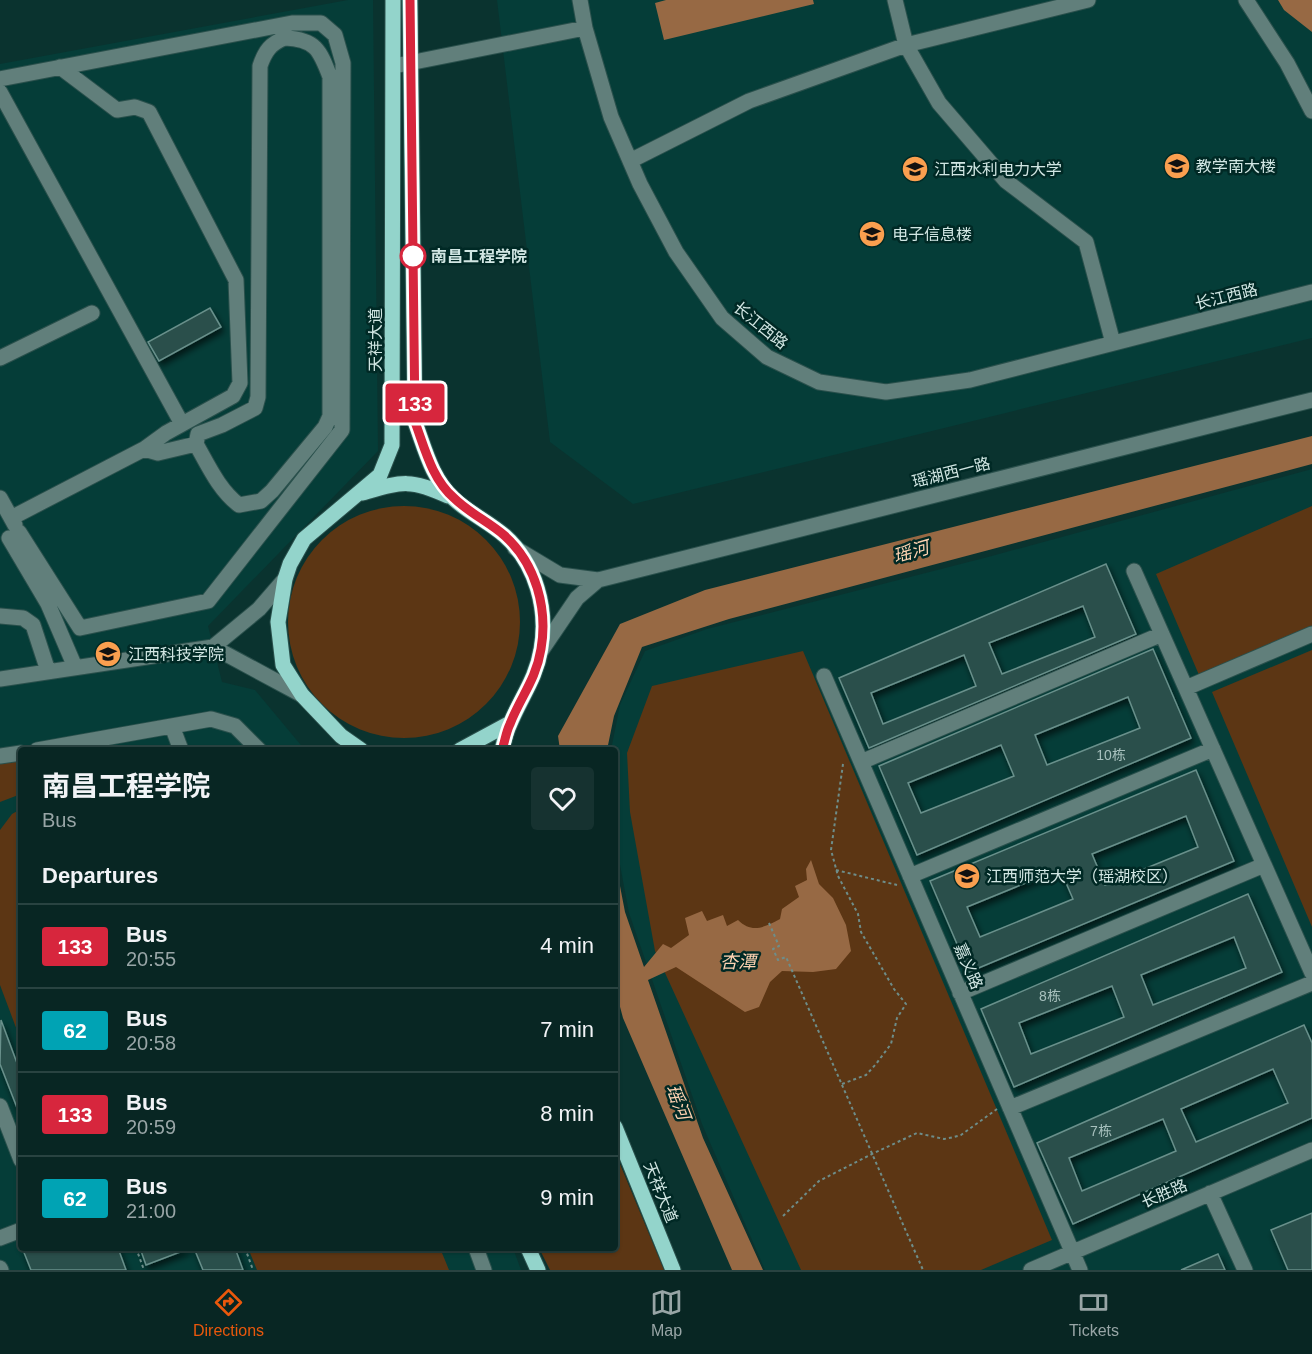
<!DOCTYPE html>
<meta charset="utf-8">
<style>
body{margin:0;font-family:Helvetica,"Noto Sans SC",sans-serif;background:#163230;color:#f1f3f6;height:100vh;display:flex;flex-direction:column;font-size:22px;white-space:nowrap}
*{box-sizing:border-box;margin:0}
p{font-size:20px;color:#98a5a6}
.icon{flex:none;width:33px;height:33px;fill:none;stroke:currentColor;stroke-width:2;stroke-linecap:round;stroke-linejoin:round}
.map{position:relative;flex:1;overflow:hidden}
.details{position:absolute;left:18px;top:747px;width:600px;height:504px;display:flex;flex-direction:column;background:#082623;border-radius:6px;box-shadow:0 2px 4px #0004,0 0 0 2px #294341}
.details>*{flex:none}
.badge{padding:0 12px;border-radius:4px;font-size:21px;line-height:39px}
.map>.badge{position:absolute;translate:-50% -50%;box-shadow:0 0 0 3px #fff}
h2{padding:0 24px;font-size:22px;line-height:54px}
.round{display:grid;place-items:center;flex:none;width:63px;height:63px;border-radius:6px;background:#163230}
.head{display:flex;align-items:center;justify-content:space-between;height:102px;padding:0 24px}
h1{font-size:28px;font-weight:700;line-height:45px}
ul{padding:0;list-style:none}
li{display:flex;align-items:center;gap:18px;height:84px;padding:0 24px;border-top:2px solid #294341}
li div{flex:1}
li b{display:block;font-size:22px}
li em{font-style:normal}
li .badge{min-width:66px;font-weight:700;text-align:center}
.tab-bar{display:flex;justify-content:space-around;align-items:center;height:84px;border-top:2px solid #294341;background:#082623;font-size:16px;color:#98a5a6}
.tab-bar a{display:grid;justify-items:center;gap:3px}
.tab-bar .on{color:#ea580c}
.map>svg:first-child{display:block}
.built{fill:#053d38}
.green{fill:#5c3614}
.water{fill:#976944}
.building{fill:#294f4b;stroke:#69908b;stroke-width:1.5;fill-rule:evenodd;filter:url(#shadow)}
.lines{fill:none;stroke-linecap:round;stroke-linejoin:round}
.minor-casing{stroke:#2a504c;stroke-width:17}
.major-casing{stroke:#2a504c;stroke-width:17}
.path{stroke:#6e8d89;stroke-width:2;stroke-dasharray:3 3;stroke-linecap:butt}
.minor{stroke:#617f7b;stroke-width:15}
.major{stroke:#93d4cb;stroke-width:15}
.line-casing{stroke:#fff;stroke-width:14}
.line{stroke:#d7263d;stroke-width:9}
.stop-dot{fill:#fff;stroke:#d7263d;stroke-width:3}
.labels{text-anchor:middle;stroke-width:5;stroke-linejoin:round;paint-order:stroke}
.number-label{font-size:14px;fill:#a7c0bd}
.poi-label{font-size:16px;fill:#d1e6e3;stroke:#002925;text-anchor:start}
.stop-label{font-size:16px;font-weight:bold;fill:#d1e6e3;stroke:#002925;text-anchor:start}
.street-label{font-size:16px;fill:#d1e6e3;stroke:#002925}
.water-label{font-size:18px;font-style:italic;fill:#fed3b2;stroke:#002925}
</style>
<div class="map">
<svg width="1312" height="1270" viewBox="0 0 1312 1270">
<defs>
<filter id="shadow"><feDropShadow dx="2.5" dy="4.5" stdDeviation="3" flood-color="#0009"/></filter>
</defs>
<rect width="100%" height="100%" fill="#0a332f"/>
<path class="built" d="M348,0H373L378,451L208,626L222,682L255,690L305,750H21V1248H513L521,1270H0V64Z
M497,0H1312V338L633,504L550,442Z
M1312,469V1270H765L702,1124L629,913L615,838V750H611L620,705L645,651L707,629L988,557Z"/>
<path class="green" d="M1312,506V626L1199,675L1156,574Z
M288 622a116 116 0 1 1 232 0a116 116 0 1 1-232 0Z
M1312,650V927L1212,692Z
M803,651L1052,1240L981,1270H801L655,951L630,812L627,753L652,686Z
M21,755V794L0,802V758Z
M21,809V1041L0,985V830L12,814Z
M615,1152L664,1270H550L539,1248H615Z
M248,1248H440L449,1270H257Z"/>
<path class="water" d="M666,0H813L814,4L664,40L655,3Z
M1278,0H1312V32L1284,10Z
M1312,436V464L729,619L642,647L614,716L607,750H560L558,736L620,624L705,590Z
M615,860L625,912L644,967L663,944L671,948L689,935L685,918L702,911L707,921L723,915L727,926L738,920C752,934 765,927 780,919L782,909L799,897L795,886L807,880L806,869L811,860L819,884L833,898L846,925L851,951L836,969L813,972L782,971L770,982L759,1007L745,1012L676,967L648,980L703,1138L763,1270H732L623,1018L615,988Z"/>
<path class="building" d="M210,308L221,327L159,361L148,342Z
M1106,564L1136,634L869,748L839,678ZM1083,606L1095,637L1002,674L989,643ZM964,655L976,686L883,724L871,693Z
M1153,649L1191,738L917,855L879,766ZM1128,697L1140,728L1047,765L1035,735ZM1001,745L1014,776L921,813L908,783Z
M1196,770L1234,861L969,972L930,881ZM1186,816L1198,847L1105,885L1092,854ZM1060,869L1073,899L980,937L967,907Z
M1248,894L1282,972L1014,1087L981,1009ZM1234,937L1246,968L1153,1005L1141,975ZM1112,986L1124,1017L1031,1054L1019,1023Z
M1,1020L21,1074V1118L0,1064Z
M1304,1025L1312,1043V1118L1073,1224L1037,1143ZM1273,1069L1288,1103L1196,1142L1181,1109ZM1163,1119L1176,1151L1082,1191L1069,1158Z
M1312,1213V1270H1288L1271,1230Z
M29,1248H118L126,1270H31L23,1250Z
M140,1248H188V1249L146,1265Z
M194,1248H235L243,1270H203Z
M1218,1254L1225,1270H1181Z"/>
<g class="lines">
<defs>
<path id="minor" d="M580,0L585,28
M895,0L906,45L939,103L1006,181L1086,242L1113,343
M1246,0L1287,63L1312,111
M285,38C315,39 320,50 330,77V416L325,427L272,491L261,501L239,505C219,490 208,465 196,444L198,434L222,425L255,408L258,397L260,66C265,51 271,43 285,38Z
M394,66L585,28L611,117L640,184L676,252L722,318L767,357L819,382L886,392L970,380L1312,292
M60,67L117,110L135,107L149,112L236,280L240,383L233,396L166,433L144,449
M0,79L292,23H321L335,35L343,63L342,430L208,601L80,628L19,532
M0,92L182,424
M630,161L749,101L906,45L1088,0
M0,358L92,313
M0,498L15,525
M11,518L144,449L158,453L196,444
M9,538L48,604L75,667
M515,548L560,575L598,580L577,598L541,651
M1134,571L1312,973
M598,580L1312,400
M0,616L23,618L33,625L48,671
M213,647L302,695
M824,676L1080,1270
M0,679L213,647L259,609L285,579
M1186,688L1312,634
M172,726L181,750
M37,750L211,719L235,726L259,750
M0,756L21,753
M861,762L1162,634
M910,876L1213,749
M960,993L1264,865
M0,1106L21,1160
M1010,1108L1312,983
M1210,1193L1245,1270
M0,1238L21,1230
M476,1248L484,1270
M0,1268L1,1270
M1031,1270L1312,1150"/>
<path id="major" d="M410,0L415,422C425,449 432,479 454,499C469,513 489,522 505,536C536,564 548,609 541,649C536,679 521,697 510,724C506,732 504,741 502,750
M362,493C401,482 410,478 448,496
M361,750L341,736L302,695L283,665L278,622L285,579L290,564L304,539L380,475L392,445L393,0
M460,750L510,723
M615,1127L673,1270
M528,1248L538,1270"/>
</defs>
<use href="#minor" class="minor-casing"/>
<use href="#major" class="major-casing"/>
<path class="path" d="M836,870L897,885
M769,923L779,946L773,949L778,960L786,957L923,1270
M842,1084L866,1075L876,1064L891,1044L897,1018L906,1004L894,989L861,932L858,914L838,876L831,850L843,764
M783,1216L819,1181L872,1154L917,1133L944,1139L954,1137L961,1135L997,1109
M136,1248L144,1270
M245,1248L253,1270"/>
<use href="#minor" class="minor"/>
<use href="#major" class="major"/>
</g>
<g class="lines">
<defs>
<path id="line" d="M410,0L415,422C425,449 432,479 454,498C469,513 489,522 505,536C536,564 548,609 541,649C536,680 521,696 510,724C506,732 505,741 502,750"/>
</defs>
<use href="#line" class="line-casing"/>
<use href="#line" class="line"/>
</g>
<defs>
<symbol id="university-disc" viewBox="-11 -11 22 22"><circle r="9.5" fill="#fa9f4f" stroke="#002925"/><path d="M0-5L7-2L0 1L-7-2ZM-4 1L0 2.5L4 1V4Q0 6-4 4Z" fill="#111"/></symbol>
</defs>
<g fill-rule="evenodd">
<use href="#university-disc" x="1162" y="151" width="30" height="30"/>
<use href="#university-disc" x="900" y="154" width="30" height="30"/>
<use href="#university-disc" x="857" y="219" width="30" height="30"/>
<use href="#university-disc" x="93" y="639" width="30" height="30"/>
<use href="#university-disc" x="952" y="861" width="30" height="30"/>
</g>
<circle class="stop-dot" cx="413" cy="256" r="12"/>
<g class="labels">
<g class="number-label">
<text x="1111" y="760">10栋</text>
<text x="1050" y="1001">8栋</text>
<text x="1101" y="1136">7栋</text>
</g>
<g class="poi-label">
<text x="1196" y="172">教学南大楼</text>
<text x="934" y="175">江西水利电力大学</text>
<text x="892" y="240">电子信息楼</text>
<text x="128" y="660">江西科技学院</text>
<text x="986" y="882">江西师范大学（瑶湖校区）</text>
</g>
<g class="stop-label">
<text x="431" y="262">南昌工程学院</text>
</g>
<g class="street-label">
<text transform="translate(1226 296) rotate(-14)" y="6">长江西路</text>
<text transform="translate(761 325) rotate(39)" y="6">长江西路</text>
<text transform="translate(375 340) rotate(-90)" y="6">天祥大道</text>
<text transform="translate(951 472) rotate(-14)" y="6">瑶湖西一路</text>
<text transform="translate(969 966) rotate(67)" y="6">嘉义路</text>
<text transform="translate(661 1192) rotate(68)" y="6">天祥大道</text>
<text transform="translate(1164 1193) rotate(-23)" y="6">长胜路</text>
</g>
<g class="water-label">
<text transform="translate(911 552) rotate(-16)" y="6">瑶河</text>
<text x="738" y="968">杏潭</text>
<text transform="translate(678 1102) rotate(69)" y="6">瑶河</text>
</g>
</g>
</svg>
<b class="badge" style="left:415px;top:403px;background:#d7263d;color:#fff">133</b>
<section class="details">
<div class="head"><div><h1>南昌工程学院</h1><p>Bus</p></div><a class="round"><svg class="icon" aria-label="heart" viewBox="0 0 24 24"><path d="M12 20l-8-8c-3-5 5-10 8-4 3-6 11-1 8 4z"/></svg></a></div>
<h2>Departures</h2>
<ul>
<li><span class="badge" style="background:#d7263d;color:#fff">133</span><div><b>Bus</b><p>20:55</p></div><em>4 min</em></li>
<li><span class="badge" style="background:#00a3b4;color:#fff">62</span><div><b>Bus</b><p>20:58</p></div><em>7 min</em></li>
<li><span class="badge" style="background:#d7263d;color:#fff">133</span><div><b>Bus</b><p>20:59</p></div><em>8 min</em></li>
<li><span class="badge" style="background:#00a3b4;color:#fff">62</span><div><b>Bus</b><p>21:00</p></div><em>9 min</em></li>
</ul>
</section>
</div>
<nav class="tab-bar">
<a class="on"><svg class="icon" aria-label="directions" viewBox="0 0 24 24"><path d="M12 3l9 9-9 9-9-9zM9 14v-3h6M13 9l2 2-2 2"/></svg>Directions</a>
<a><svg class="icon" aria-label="map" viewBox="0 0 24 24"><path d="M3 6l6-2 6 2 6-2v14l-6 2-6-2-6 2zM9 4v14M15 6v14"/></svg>Map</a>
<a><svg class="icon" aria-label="tickets" viewBox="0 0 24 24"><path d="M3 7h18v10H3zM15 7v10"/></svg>Tickets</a>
</nav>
